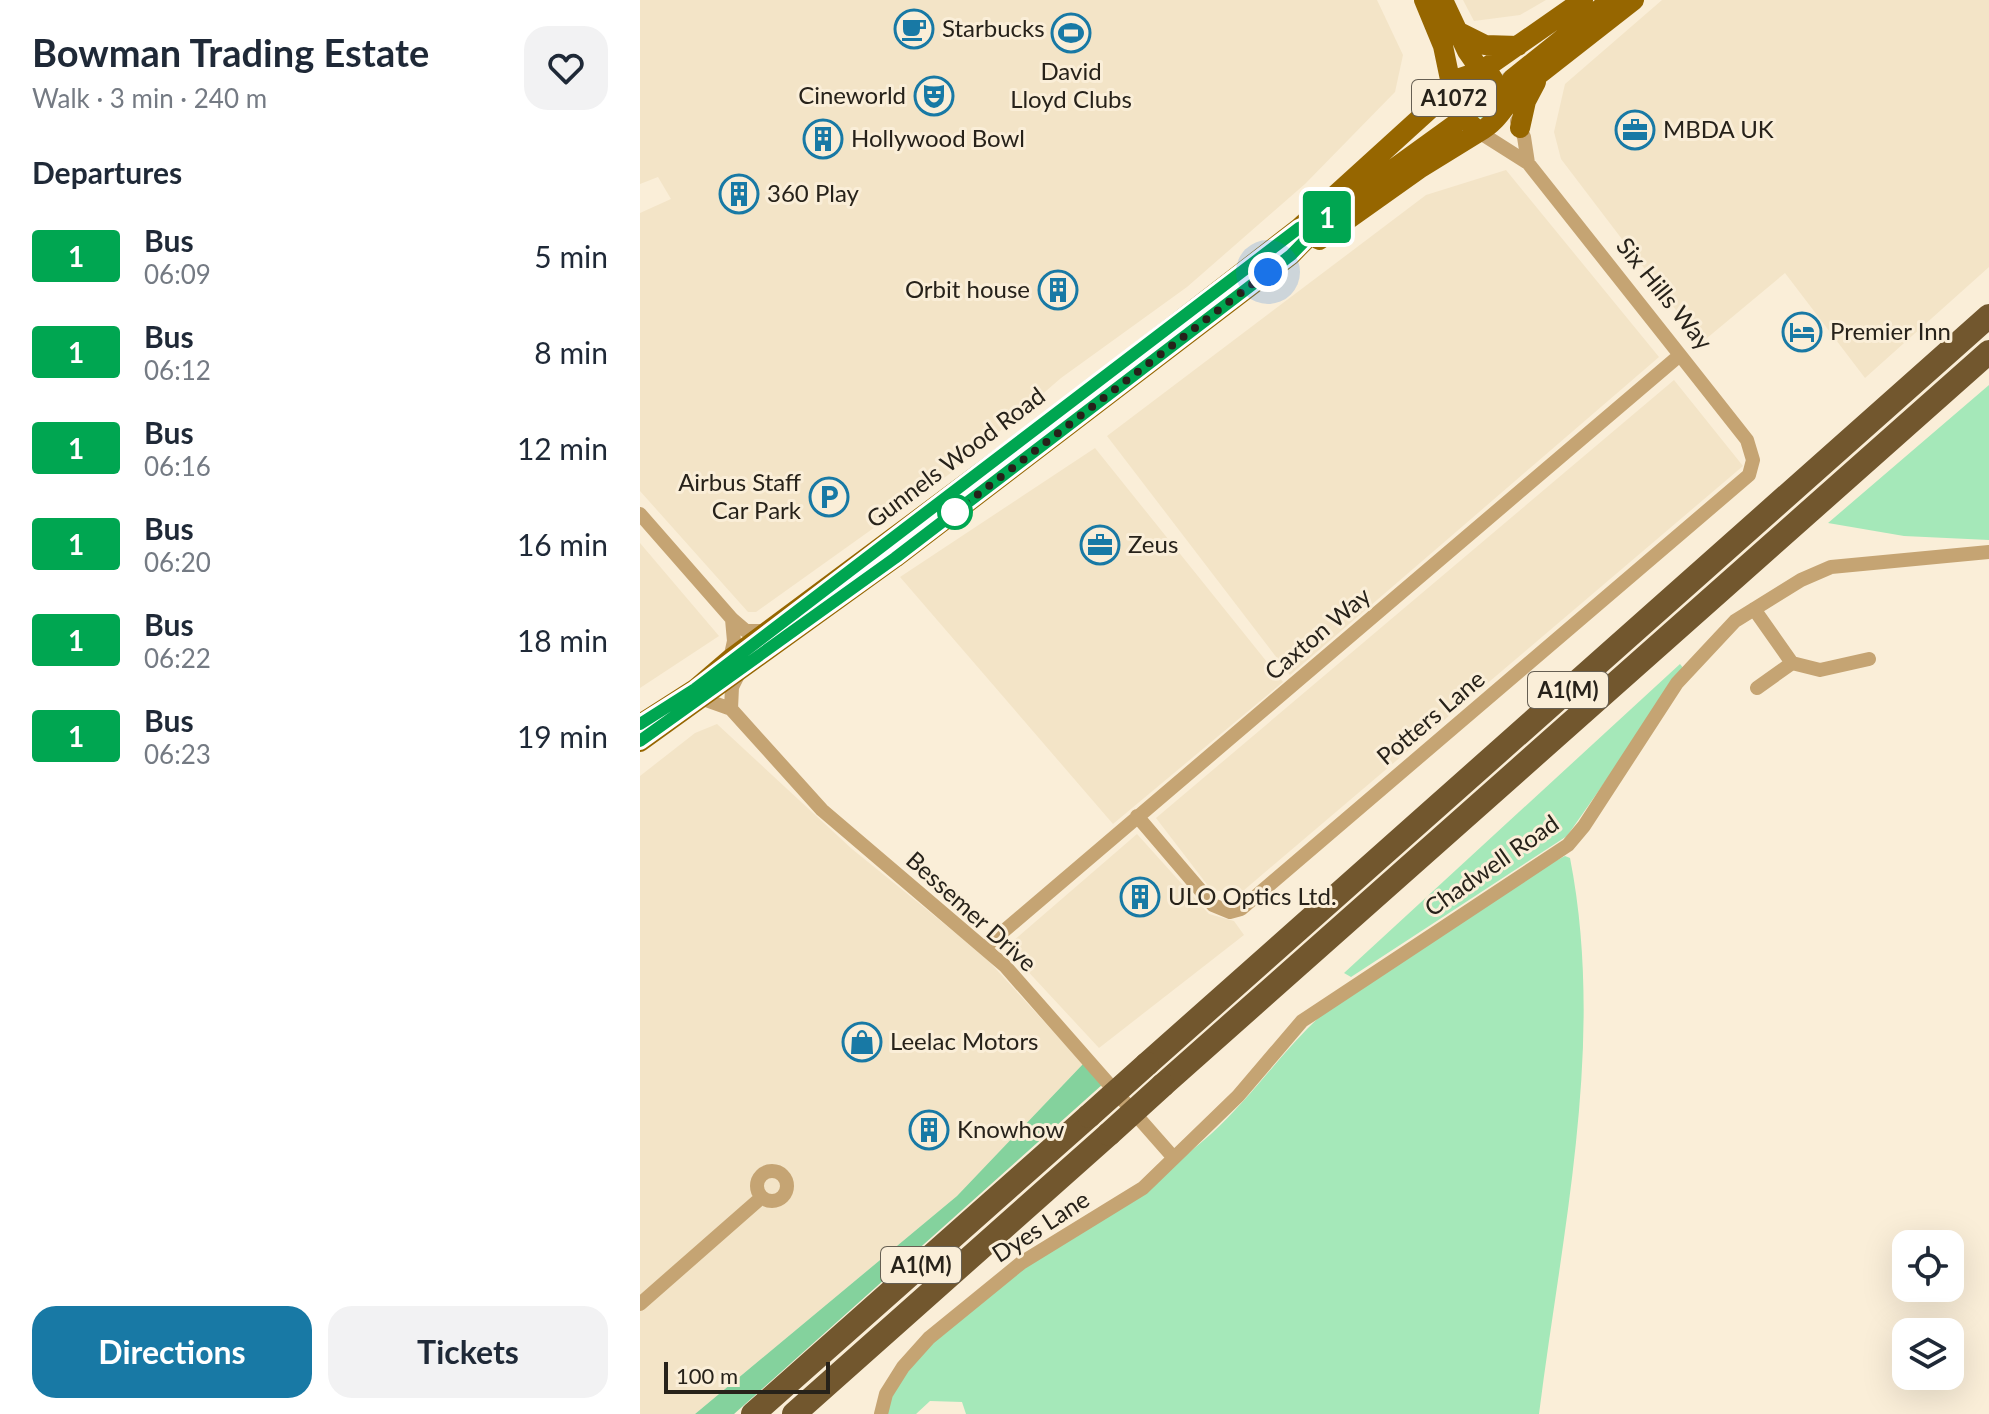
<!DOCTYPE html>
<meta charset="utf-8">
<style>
body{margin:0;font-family:Lato,sans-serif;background:#f2f2f3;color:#1f2937;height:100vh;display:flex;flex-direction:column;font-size:30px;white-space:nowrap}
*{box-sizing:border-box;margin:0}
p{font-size:26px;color:#747a83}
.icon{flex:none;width:44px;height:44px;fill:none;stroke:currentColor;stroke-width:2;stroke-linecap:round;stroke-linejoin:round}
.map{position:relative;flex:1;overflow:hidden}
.panel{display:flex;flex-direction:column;background:#fff;width:640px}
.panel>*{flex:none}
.badge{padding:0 16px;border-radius:6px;font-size:28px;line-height:52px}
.tools{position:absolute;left:1252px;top:1230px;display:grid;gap:16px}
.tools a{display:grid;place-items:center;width:72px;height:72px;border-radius:16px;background:#fff;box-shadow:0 8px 32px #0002;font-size:40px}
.scale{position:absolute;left:24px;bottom:20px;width:166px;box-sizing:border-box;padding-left:8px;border:4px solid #27221a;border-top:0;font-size:22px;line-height:28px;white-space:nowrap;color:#27221a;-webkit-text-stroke:6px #faeed8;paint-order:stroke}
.you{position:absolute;width:40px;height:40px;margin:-20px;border:6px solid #fff;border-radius:50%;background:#1a73e8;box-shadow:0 0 0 12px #1a73e833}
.map>.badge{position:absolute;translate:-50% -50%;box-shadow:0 0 0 4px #fff}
h2{padding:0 32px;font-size:30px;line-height:72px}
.round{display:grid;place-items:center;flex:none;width:84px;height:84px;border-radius:24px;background:#f2f2f3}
.head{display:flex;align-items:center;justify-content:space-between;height:136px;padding:0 32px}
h1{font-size:38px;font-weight:700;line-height:60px}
.primary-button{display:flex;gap:16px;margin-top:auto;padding:16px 32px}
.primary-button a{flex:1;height:92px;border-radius:24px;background:#1879a5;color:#fff;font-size:32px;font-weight:700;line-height:92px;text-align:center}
.primary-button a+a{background:#f2f2f3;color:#1f2937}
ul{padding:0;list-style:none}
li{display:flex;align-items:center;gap:24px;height:96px;padding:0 32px}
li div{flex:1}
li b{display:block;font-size:30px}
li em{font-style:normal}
li .badge{min-width:88px;font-weight:700;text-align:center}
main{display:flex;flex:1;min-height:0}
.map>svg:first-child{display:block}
.built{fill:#f3e4c7}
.green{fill:#a5e8b9}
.forest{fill:#84d29d}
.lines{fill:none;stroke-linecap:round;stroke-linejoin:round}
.primary-tunnel{stroke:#d0c5b2;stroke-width:20;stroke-dasharray:20 10;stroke-linecap:butt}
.street{stroke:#c5a473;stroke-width:14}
.primary{stroke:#966600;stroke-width:20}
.highway{stroke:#72572e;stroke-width:24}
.highway-bridge{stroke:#72572e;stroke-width:24}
.line-casing{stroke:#fff;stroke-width:18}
.line{stroke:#00a651;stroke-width:12}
.walk{stroke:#27221a;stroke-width:8;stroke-dasharray:0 14.4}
.stop-dot{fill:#fff;stroke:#00a651;stroke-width:4}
.labels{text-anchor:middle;stroke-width:6;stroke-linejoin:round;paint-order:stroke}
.shield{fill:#faeed8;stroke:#665f53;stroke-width:2}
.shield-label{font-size:22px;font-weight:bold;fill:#27221a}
.poi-label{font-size:24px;fill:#27221a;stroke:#faeed8;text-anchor:start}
.street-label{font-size:24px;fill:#27221a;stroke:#faeed8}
</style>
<main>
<section class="panel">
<div class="head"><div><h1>Bowman Trading Estate</h1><p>Walk · 3 min · 240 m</p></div><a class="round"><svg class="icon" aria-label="heart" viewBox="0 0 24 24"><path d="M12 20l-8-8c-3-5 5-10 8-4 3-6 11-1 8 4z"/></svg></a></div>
<h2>Departures</h2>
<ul>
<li><span class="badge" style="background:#00a651;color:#fff">1</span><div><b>Bus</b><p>06:09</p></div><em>5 min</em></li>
<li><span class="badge" style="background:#00a651;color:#fff">1</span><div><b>Bus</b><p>06:12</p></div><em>8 min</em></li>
<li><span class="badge" style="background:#00a651;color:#fff">1</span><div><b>Bus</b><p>06:16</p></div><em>12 min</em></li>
<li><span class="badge" style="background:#00a651;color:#fff">1</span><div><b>Bus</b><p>06:20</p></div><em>16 min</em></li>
<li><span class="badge" style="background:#00a651;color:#fff">1</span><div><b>Bus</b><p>06:22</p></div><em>18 min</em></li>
<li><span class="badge" style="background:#00a651;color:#fff">1</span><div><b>Bus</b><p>06:23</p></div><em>19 min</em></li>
</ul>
<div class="primary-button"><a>Directions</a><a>Tickets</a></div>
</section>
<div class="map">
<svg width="1349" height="1414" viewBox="0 0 1349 1414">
<rect width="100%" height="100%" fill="#faeed8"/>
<path class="built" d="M0,0H737L763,55L755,92L665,184L547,287L421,378L315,470L116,612H108L0,491V213L31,199L18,177L0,184Z
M823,0H906L880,15L834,21Z
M1022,0H1349V267L1225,378L1145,273L1061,343L921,159L914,132L925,84Z
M866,170L1019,357L650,675L467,436L786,195Z
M1034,380L1103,466L603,891H572L516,818Z
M455,448L643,682L473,824L260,577Z
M0,543L79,636L0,688Z
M77,724L212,849L344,956L443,1064L317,1196L55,1414H0V776L55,733Z
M497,834L569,914L594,921L604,935L459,1048L382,965L372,942Z"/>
<path class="green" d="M845,80L859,104L843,118L832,117L821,94L826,85Z
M1349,385V540L1264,536L1188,523Z
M1040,664L1044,669L927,836L711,977L704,973Z
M925,856L930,858C966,1042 922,1231 899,1414H326L322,1402L290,1401L276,1414H243C285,1298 478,1218 571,1134C616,1093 648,1042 695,1003L886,876Z"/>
<path class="forest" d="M443,1064L463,1084L94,1414H55L317,1196Z"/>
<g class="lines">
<path class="primary-tunnel" d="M814,125L872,79"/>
<path class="street" d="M877,121L884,137L888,163
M0,514L92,619L106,631H127
M1114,609L1152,663L1180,670L1229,659
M90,659L94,641L92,619
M1117,688L1152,663
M63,699L91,709L182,810L365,966L533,1157
M91,709L92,687L99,673
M497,816L573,905L590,912L601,909L1109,475L1113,460L1107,440L1040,355L888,163L839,132
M345,947L1040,355
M117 1186a15 15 0 1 1 30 0a15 15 0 1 1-30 0Z
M0,1304L122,1197
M241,1414L246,1394L263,1367L289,1338L381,1263L503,1188L598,1096L662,1021L928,845L944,826L1037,683L1095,621L1161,580L1191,567L1349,552"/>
<path class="primary" d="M803,0L827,51L841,71L943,0
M821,33L845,45L878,46
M872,79L971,0
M868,102L851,76L841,71L820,78L812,89L819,113L839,132C859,121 864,106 879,90L994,0
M880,128L886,101L896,82
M679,240L779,169L839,132
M0,724L55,689L90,659L422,412L659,228L812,89L803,46L784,0
M0,742L255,558L651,255L691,214L814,125"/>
<path class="highway" d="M507,1064L1349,316
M523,1085L1349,352
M113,1414L449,1116
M154,1414L469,1134"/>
<path class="highway-bridge" d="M449,1116L507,1064
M469,1134L523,1085"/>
</g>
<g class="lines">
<defs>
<path id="line" d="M0,724L55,689L659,228L691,214L651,255L255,558L0,741"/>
</defs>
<use href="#line" class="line-casing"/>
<use href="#line" class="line"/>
<path class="walk" d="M315,512L628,272"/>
</g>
<defs>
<symbol id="cafe-ring" viewBox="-11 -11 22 22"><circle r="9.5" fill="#faeed8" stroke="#1879a5" stroke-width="1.5"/><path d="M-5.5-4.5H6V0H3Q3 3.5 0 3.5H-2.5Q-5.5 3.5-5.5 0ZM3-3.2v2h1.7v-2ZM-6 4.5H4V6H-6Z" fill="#1879a5"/></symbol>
<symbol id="stadium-ring" viewBox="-11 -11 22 22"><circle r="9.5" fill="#faeed8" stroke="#1879a5" stroke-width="1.5"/><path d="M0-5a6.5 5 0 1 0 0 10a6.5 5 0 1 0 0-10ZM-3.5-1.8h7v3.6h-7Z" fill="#1879a5"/></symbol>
<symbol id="theatre-ring" viewBox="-11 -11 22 22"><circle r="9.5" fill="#faeed8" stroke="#1879a5" stroke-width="1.5"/><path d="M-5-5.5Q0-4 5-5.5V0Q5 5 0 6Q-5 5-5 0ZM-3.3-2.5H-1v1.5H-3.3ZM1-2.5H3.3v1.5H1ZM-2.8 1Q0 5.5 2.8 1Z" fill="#1879a5"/></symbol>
<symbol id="office-ring" viewBox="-11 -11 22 22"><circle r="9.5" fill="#faeed8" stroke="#1879a5" stroke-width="1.5"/><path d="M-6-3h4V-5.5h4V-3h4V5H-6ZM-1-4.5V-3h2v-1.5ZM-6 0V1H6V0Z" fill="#1879a5"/></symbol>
<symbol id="building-ring" viewBox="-11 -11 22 22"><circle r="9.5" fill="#faeed8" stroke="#1879a5" stroke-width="1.5"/><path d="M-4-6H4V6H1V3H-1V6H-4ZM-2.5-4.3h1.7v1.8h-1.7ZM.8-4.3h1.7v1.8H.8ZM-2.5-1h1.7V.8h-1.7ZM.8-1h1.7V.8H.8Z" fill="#1879a5"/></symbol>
<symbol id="hotel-ring" viewBox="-11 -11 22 22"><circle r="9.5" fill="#faeed8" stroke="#1879a5" stroke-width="1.5"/><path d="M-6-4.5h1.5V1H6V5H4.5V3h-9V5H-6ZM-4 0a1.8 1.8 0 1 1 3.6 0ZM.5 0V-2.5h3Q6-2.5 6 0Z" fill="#1879a5"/></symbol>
<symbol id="parking-ring" viewBox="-11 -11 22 22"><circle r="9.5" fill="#faeed8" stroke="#1879a5" stroke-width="1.5"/><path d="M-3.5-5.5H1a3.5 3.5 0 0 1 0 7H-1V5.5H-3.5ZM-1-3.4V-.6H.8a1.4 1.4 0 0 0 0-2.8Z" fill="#1879a5"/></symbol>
<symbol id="shop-ring" viewBox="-11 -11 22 22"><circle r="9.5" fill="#faeed8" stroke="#1879a5" stroke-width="1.5"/><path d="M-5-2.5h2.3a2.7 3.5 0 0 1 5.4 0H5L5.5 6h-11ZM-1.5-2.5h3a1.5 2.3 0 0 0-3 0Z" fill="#1879a5"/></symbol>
</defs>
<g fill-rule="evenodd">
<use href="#cafe-ring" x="252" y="7" width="44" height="44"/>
<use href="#stadium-ring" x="409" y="11" width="44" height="44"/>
<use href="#theatre-ring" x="272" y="74" width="44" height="44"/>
<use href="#office-ring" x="973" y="108" width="44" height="44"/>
<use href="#building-ring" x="161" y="117" width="44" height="44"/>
<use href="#building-ring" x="77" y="172" width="44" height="44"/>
<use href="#building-ring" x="396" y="268" width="44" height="44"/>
<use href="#hotel-ring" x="1140" y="310" width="44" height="44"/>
<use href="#parking-ring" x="167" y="475" width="44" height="44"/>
<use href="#office-ring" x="438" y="523" width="44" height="44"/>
<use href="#building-ring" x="478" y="875" width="44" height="44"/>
<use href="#shop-ring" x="200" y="1020" width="44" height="44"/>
<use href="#building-ring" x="267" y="1108" width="44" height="44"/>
</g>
<circle class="stop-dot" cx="315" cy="512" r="16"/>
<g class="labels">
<g class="shield">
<rect x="772" y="80" width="84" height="36" rx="6"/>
<rect x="888" y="672" width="80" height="36" rx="6"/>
<rect x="241" y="1247" width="80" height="36" rx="6"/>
</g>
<g class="shield-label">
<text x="814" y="106">A1072</text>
<text x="928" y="698">A1(M)</text>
<text x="281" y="1273">A1(M)</text>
</g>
<g class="poi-label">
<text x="302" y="37">Starbucks</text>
<text x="431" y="80" text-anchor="middle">David<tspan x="431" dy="28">Lloyd Clubs</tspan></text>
<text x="266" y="104" text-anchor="end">Cineworld</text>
<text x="1023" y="138">MBDA UK</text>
<text x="211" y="147">Hollywood Bowl</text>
<text x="127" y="202">360 Play</text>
<text x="390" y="298" text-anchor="end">Orbit house</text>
<text x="1190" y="340">Premier Inn</text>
<text x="161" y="491" text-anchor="end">Airbus Staff<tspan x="161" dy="28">Car Park</tspan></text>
<text x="488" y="553">Zeus</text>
<text x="528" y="905">ULO Optics Ltd.</text>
<text x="250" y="1050">Leelac Motors</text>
<text x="317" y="1138">Knowhow</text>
</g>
<g class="street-label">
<text transform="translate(1024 294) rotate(51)" y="8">Six Hills Way</text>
<text transform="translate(316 458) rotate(-37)" y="8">Gunnels Wood Road</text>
<text transform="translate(678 634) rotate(-40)" y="8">Caxton Way</text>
<text transform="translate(791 718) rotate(-40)" y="8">Potters Lane</text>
<text transform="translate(852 866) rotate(-35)" y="8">Chadwell Road</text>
<text transform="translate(331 912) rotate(42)" y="8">Bessemer Drive</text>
<text transform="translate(401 1227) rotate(-33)" y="8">Dyes Lane</text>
</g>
</g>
</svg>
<div class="tools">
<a><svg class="icon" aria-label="locate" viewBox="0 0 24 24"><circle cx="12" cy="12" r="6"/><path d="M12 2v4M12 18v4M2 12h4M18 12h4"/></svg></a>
<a><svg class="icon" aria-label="layers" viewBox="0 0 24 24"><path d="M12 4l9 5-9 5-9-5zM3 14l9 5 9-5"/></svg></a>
</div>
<div class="scale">100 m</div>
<div class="you" style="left:628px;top:272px"></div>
<b class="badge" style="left:687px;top:217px;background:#00a651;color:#fff">1</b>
</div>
</main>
